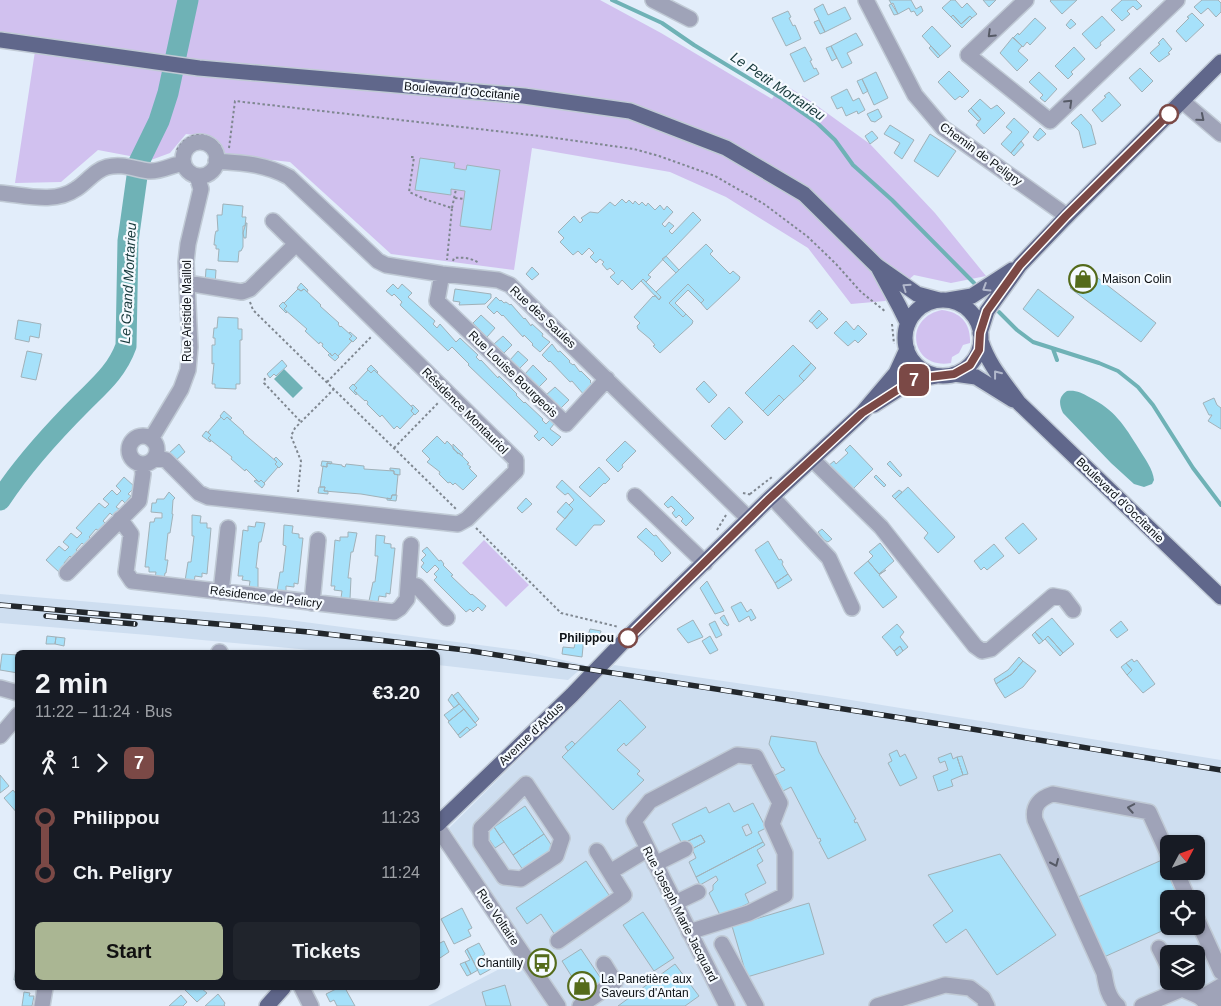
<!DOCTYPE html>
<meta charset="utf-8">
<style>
body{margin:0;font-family:Arial,sans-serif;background:#20242c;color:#f1f3f6;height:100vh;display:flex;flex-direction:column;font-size:19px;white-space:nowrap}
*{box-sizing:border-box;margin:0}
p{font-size:16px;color:#9ea1a6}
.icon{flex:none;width:28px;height:28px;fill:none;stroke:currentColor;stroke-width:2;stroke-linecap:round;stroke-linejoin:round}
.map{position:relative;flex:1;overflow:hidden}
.drawer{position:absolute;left:15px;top:650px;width:425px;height:340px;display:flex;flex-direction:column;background:#171b24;border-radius:8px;box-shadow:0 1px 4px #0004}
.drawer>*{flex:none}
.badge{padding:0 10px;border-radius:8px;font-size:18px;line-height:32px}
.needle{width:32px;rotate:49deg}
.controls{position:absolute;left:1160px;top:835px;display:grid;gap:10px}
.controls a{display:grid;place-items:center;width:45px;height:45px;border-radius:8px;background:#171b24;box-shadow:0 1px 4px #0004;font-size:25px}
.map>.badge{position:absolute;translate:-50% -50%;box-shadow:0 0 0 2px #fff}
.legs{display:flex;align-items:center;gap:8px;height:55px;padding:0 20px;font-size:16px}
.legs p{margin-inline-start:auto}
.summary{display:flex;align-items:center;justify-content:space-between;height:85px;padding:0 20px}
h1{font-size:28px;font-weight:600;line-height:38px}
.button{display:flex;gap:10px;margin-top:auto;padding:10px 20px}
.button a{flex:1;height:58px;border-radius:8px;background:#aab693;color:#111;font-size:20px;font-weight:600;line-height:58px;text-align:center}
.button a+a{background:#20242c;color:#f1f3f6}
ul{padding:0 20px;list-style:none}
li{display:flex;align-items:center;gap:18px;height:55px;font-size:19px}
li i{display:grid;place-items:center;width:8px;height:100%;margin:0 6px;background:currentColor}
li i::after{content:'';width:12px;height:12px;margin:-6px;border:4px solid;border-radius:50%;background:#171b24}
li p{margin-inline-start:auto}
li:first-child i{background:linear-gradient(#0000 50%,currentColor 0)}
li:last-child i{background:linear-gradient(currentColor 50%,#0000 0)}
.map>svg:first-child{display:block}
.built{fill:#cedef0;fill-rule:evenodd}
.green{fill:#d1c1ef}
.water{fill:#6fb2b6}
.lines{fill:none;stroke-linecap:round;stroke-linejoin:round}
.stream{stroke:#6fb2b6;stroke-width:4}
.river{stroke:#6fb2b6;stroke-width:21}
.building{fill:#a6e1fa;stroke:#a1b1b8;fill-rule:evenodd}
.minor-casing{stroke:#c0cad5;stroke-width:18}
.major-casing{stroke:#c0cad5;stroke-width:18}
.path{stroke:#7f8790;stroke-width:2;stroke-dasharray:2.5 2.5;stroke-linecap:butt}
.minor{stroke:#9fa3b8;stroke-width:15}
.major{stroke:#60678b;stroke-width:15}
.rail-casing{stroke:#22272c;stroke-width:5.5}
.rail{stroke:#f5faff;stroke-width:4;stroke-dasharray:11;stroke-linecap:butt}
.oneway{stroke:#565a66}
.oneway2{stroke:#b2b8cb}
.line-1-casing{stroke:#fff;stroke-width:11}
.line-1{stroke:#7b4946;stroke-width:8}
.stop-1-dot{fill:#fff;stroke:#7b4946;stroke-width:2.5}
.labels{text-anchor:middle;stroke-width:4.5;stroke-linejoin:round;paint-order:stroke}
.street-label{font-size:12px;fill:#0d1115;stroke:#f5faff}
.poi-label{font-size:12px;fill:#0d1115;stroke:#f5faff;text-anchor:start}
.stop-label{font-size:12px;font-weight:bold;fill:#0d1115;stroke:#f5faff;text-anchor:end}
.water-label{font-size:14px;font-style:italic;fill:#17393b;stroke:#f5faff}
</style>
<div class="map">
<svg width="1221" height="1006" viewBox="0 0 1221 1006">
<rect width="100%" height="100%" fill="#e2edfa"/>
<path class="built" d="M0,594L266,617L518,650L585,665L568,680L438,665V652H331L148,635L0,623Z
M614,665L826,696L1221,760V1006H428L532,952L449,828ZM1169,844H1196V871H1169ZM1169,899H1196V926H1169ZM1169,954H1196V981H1169Z"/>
<path class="green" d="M0,0H600L661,33L772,99L782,83L809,100L870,144L935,213L986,276L951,283L914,275L885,301L851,304L808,248L726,197L670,172L532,148L514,270L391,254L290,162L226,155L215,138L186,134L170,153L151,160L98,150L61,182L15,183L37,38L0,32Z
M942,310C961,312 971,324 970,343L963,345L959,353L952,357L951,363C911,370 902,318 942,310Z
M484,540L529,585L506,607L462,563Z"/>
<path class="water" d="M284,369L303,388L293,398L274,379Z
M1067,391C1076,390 1082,393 1089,397C1115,410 1124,425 1139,449C1145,459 1153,469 1154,480L1152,484L1144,487L1134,484L1111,463L1063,413C1059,404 1058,397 1067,391Z"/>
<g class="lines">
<path class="stream" d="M612,0L662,23L694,45L783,99L816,122L835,140L853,165L892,200L974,283
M999,312L1017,330L1033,342L1099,363L1118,371L1138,387L1153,405L1193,468L1221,505
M1053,349L1057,360"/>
<path class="river" d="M0,500C23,465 52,433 82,403C100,385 117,371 126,346L128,241L139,162L159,121L168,93L188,0"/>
</g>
<path class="building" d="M889,0H911L916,9L921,6L923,11L917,16L914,11L911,12L909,8L898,14Z
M951,0H955L962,8L967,3L977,14L972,18L970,16L961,24L953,15L951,17L942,8Z
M983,0H996L989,7Z
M1051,0H1077L1062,14L1050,1Z
M1122,0H1136L1142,6L1137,10L1133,6L1127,11L1130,14L1122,21L1111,10Z
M1202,0H1218L1221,3V12L1216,17L1208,8L1201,14L1194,7Z
M893,3L898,14L894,15L889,5Z
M823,4L828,15L845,7L851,19L825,32L814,9Z
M788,11L791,17L789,18L793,26L795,25L801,39L786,46L772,18Z
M1192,13L1204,25L1186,42L1176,31L1189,18L1187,17Z
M953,15L961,24L970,16L972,18L962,28L951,17Z
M1102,16L1115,30L1100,43L1101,45L1096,49L1082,34Z
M1035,18L1046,28L1030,45L1027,42L1023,47L1013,38L1018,33L1019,35Z
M1071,19L1076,24L1070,29L1066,25Z
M819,20L825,32L820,34L814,22Z
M932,26L951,46L940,56L922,36Z
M856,33L863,45L847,53L852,63L842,68L831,46Z
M1013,37L1022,46L1018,51L1028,60L1017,71L1000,53Z
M1163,38L1172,49L1168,53L1170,54L1159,62L1150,53L1160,44L1158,43Z
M831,46L837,58L832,61L826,48Z
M931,46L940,56L938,58L929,48Z
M805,47L812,60L810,61L814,69L816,68L819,74L804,82L790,54Z
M1074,47L1085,59L1071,72L1073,74L1068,79L1055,66Z
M1140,68L1153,81L1142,92L1129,78Z
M949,71L969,91L962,98L960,96L955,100L938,82Z
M876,72L888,98L874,105L862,79Z
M1039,72L1057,89L1045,102L1040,98L1043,95L1029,82Z
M862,79L868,91L863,94L857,81Z
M847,89L853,101L859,98L865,110L858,114L857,111L846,116L842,107L837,109L831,97Z
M1109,92L1121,105L1102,122L1092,110L1106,97L1104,96Z
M980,99L991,109L997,105L1005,113L984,134L976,125L981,119L971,108Z
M971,108L981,119L978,121L968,111Z
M878,109L882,117L875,122L871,121L867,114Z
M1081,114L1091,125L1096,144L1083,148L1079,131L1071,123Z
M1014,118L1029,132L1011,153L1001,144L1012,132L1006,127Z
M890,125L914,140L902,159L894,153L900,143L884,134Z
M1040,128L1046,134L1038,141L1033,137Z
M872,131L878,138L870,144L865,136Z
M930,134L956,151L938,177L914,161Z
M1021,141L1024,145L1014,156L1011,153Z
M420,158L455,163L454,168L466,170L467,165L500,170L491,230L460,226L465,191L451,189V195L415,190Z
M622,199L626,203L629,200L633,204L635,201L639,205L642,202L646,206L648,203L655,210L660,205L664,210L667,206L673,212L662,224L665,227L669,222L674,226L669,231L672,234L693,212L701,220L648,275L651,277L646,282L643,279L632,290L622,280L618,285L610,277L615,273L610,268L607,270L602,264L604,262L600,259L596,263L590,257L594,253L589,248L582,255L578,251L573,255L560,242L564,238L558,232L574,216L580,223L583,220L581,218L590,212L598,213L610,202L615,206Z
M223,204L243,206L242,217H246L245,226H243V247L241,251H239L238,262L218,261L219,249H216V245H214L215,235L216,231H218L217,215H222Z
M246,223H247L246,238H244L243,233Z
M706,244L713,251L710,254L730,274L733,271L740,277L739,280L707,310L701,303L704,300L688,284L669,303L683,317L686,314L693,321L692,324L660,353L653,346L655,345L650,339L638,329L637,326L640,323L634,317L653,296L654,297L655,295L659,300L661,297L656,292Z
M666,256L679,270L676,273L662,259Z
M532,267L539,274L532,280L526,274Z
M1085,268L1156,323L1141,342L1070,288Z
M206,269L216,270L215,285L205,284Z
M643,279L661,297L659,300L641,281Z
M301,283L308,290L307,292L304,289L301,291L297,288Z
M393,284L398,289L402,284L412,293L408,297L435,321L433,324L437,328L440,324L456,342L460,338L478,355L476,357L480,361L481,360L498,378L499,376L517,394L516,395L524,403L525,402L543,419L542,420L546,424L550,420L554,424L550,429L561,437L552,446L543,437L539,441L534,436L538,432L468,365L469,364L452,347L448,351L400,305L402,302L394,294L392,296L386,291Z
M688,284L704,300L701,303L688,290L675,303L686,314L683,317L669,303Z
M298,289L301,291L304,289L321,305L320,306L339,323L338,324L340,327L341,326L352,336L349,339L352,341L338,356L335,353L332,356L322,346L323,344L320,342L319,344L305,331L307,329L284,309L287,306L284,303Z
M455,289L491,294V298L485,304L459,305L460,302L453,301Z
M1038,289L1074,317L1058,337L1023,309Z
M496,297L500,301L501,300L504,303L506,302L510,305L511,304L524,319L525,318L531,326L532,324L543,334L542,336L550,342L540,352L532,345L533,344L524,335L523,337L503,315L502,316L497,311L494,314L487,307Z
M283,302L287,306L284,309L287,312L286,313L279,306Z
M819,310L822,313L812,323L809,321Z
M822,313L828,319L817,329L812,323Z
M481,315L495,328L487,337L473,323Z
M218,317L238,318V329H242V340H240V384H236V389L215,388V384H212L214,363L212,364V345H215V338H213L214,328H217Z
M18,320L41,324L39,338L30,336L29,342L15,339Z
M846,321L854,330L858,325L867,334L858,343L855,340L848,346L834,333Z
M350,332L357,338L353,342L349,339L352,336L349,333Z
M503,336L512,345L504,353L494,344Z
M552,344L558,352L560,351L570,361L569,362L573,365L574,364L580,372L581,371L591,381L590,382L594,386L585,396L572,381L570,382L550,361L549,362L542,355Z
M793,345L811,363L799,376L804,381L784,400L779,395L763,411L745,393Z
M27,351L42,354L36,380L21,377Z
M518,351L528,360L519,369L510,360Z
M330,353L332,356L335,353L339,357L335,361L328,355Z
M282,360L287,366L276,376L274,374L270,378L267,374Z
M811,363L816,368L804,381L799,376Z
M371,365L378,372L377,373L374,370L371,373L367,369Z
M533,365L547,379L539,387L525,374Z
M368,370L371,373L374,370L413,408L411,411L414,414L400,429L397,426L394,429L382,415L380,417L367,404L368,402L366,400L365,401L354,391L357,388L354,385Z
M704,381L717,395L709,403L696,389Z
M353,384L357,388L354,391L357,393L356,395L349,388Z
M555,387L569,400L560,409L546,395Z
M779,395L784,400L768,416L763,411Z
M1214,398L1217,405L1221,408V429L1208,421L1212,415H1209L1203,403Z
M413,405L419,411L415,415L411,411L413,408L411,406Z
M729,407L743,422L725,440L711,426Z
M224,411L232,418L230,420L227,417L224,420L220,416Z
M221,417L224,420L227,417L244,432L243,433L277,462L275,464L278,467L264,483L261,480L259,482L246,469L245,471L231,459L232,457L208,438L211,435L208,432Z
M206,431L211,435L208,438L211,441L210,442L202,436Z
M437,436L445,444L447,441L451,445L458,454L459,453L469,463L467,464L471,467L469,468L477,476L463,490L455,483L453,485L450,482L448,483L439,474L440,472L427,462L430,459L422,451Z
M625,441L636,451L622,465L623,467L618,472L606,460Z
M179,444L185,452L174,462L168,454Z
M453,444L463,454L462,456L453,449Z
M850,445L873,469L851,491L828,466L834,461L836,464L848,453L845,450Z
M276,457L283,464L279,468L275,464L277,462L274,459Z
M322,461L332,462L331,464L327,463V467L321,466Z
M890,461L902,475L900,477L887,464Z
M327,463L342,465V466L345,467L346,464L364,466V469L394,471V474L398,475L396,495H392L391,499L361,494L324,491L325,487H320L323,466L327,467Z
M599,467L610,479L605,484L604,483L590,497L579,487Z
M390,468L400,469V475L394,474V471L390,470Z
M876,475L886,485L884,487L874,477Z
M124,477L135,487L128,494L131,496L125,503L122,500L116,507L119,509L113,516L110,513L103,521L106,524L99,531L96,529L89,537L91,539L85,546L82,543L76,550L79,552L73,559L70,556L64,563L66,566L60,573L46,560L59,546L65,551L69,547L63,542L71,533L77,538L82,533L76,528L99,503L105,508L109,504L103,499L112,490L117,495L121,491L116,486Z
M256,480L259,482L261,480L265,484L262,488L254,481Z
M562,480L605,521L601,525H594L576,546L556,529L573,509L569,505L574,500L568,493L565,495L556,487Z
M319,487H325L324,491H328V494L318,493Z
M908,487L955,537L938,553L924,538L928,533L895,499Z
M899,490L902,492L895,499L892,496Z
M169,492L175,498L173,500L172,514H173L170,533H168L165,560H168L166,573H165L164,579L155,578L156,572H149V567H145L150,522H154L155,518H162V513L151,512L152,503H156L157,499H164Z
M392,495H397L396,501L387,500V498L391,499Z
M672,496L694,518L686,526L681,521L683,519L679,515L676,518L672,513L675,510L671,506L668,508L664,504Z
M526,498L532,504L522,513L517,508Z
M566,502L573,509L565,519L557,512Z
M192,515L201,516L200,523H207V528H211L207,574L202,573V577L195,576L194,582L185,581L188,562H191L194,536H192Z
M256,522L265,523L261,542H259L256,568H258V589L249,588L250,581L242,580L243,576H238L243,530L248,531V526L255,527Z
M1023,523L1037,539L1019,554L1005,538Z
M284,525L293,526L292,533L299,534V538H303L298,584L294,583V587L286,586V592L277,591L280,572H283L286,546L283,545Z
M646,528L654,536L656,535L671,553L662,562L654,554L655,553L637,537Z
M822,529L832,539L828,542L824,540L818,532Z
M348,532L357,533L353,552H351L348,578H351L350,599L341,598L342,591L334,590L335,586H331L335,540L340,541V537H348Z
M376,535L385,536L384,543L391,544V548H395L390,594L386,593V597L379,596L378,602L369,601L373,582H375L378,556H375Z
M768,541L779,560L781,559L783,562L782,564L788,574L775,583L755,550Z
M880,543L894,561L879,574L868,561L873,556L869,552Z
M994,544L1004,556L987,570L984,567L981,570L974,561Z
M427,547L439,561L441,560L444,564L443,565L453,575L451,576L471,595L472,594L486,606L482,611L478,607L473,612L470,609L466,612L434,580L437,577L434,574L439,569L435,565L427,573L421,567L424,563L421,560L426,555L422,551Z
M868,561L879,574L886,570L879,575L897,597L883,608L854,573Z
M788,574L792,580L778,589L775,583Z
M707,581L724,611L715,614L700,588Z
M741,602L747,612L751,609L756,618L751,621L749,616L739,622L731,607Z
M724,615L729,625L727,626L725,624H724L720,618Z
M1052,618L1074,644L1063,653L1048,636L1043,641L1035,632Z
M693,620L703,637L688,643L677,629Z
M715,621L722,635L716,638L709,624Z
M1121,621L1128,630L1117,638L1110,630Z
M897,624L904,632L900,637L908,647L903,651L900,646L894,651L882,637Z
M590,629L601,631L599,638L588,636Z
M1035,632L1043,641L1039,644L1032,635Z
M47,636L56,637L55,644H46Z
M577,636L584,637L582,657L562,654L563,647L574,648Z
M710,636L718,650L710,654L702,641Z
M1048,636L1063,653L1060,656L1045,639Z
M56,637L65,638L64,646L55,644Z
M900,646L903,651L897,656L894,651Z
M2,654L18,655V673L0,670Z
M1019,657L1023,661L1012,674L996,684L994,679L1008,670Z
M1132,659L1134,662L1137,660L1155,684L1143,693L1127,675L1132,670L1126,663Z
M1023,661L1036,671L1023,687L1005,698L996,684L1012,674Z
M1126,663L1132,670L1127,675L1121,667Z
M458,692L479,719L475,723L453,696Z
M452,694L459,704L454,708L448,700Z
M620,700L646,727L626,746L624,743L617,750L640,771L637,774L644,780L613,810L562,757Z
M459,704L464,709L449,721L444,715Z
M464,709L477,725L470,730L467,727L458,735L448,722Z
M467,727L470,730L460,738L458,735Z
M771,736L816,742L819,752L856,819L854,820L855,823L857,822L866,840L828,859L819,842L821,841L820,838L818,839L791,787L783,791L775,775L785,770L783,767L782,768L769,744Z
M572,741L575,744L568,751L565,747Z
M897,750L900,757L905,754L917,778L900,786L888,763L892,761L889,754Z
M951,753L953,759L957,757L963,775L951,780L953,786L938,791L933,776L948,770L945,761L940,763L938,758Z
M962,756L968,774L963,775L957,757Z
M0,775L9,786L0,793Z
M13,790L18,796V814L4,798Z
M729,803L734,812L753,803L766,828L758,832L763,842L696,877L689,862L696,858L692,849L705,842L701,835L682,844L672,824L706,807L709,813ZM748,824L752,833L746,836L742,827Z
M525,806L544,834L513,855L494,827Z
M494,827L504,842L495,848L485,833Z
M544,834L554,849L523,870L513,855Z
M701,835L705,842L692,849L688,841Z
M763,842L765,845L757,850L763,861L757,865L766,883L745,894L749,903L721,917L709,893L713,890V885L718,880L716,876L700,885L696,877Z
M1000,854L1056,935L997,975L966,929L946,943L933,925L953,911L928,875Z
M1162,860L1179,899H1169V926H1173L1104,957L1078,897Z
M586,861L611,898L555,935L541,914L527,924L516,908Z
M809,903L824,954L747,977L732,926Z
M462,908L472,928L468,930L471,936L454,944L441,919Z
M643,912L674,958L654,971L623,925Z
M444,941L449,952L440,958L438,953V944Z
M479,943L485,954L481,957L483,961L486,966L488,964L491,969L480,975L467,949Z
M467,949L478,970L471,974L465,962L470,960L465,951Z
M581,949L604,983L584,996L562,961Z
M18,951V981L14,980Z
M549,959L554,966L547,971L542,964Z
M465,962L471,974L467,976L460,964Z
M675,964L699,996L685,1006H618Z
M505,985L511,1006H486L482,992Z
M185,988H201L207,993L197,1002L184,989Z
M338,988H345L355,1006H337L334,1000L330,1002L326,994Z
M24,992L30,993L29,996H34L32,1006H22Z
M218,994L225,1003L224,1005L225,1006H205Z
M181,995L187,1002L183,1006H169Z"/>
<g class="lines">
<defs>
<path id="minor" d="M653,0L690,19
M866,0L915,95L943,128L1067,216
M1026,0L968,55L1050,121L1177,0
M1182,101L1221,134
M183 159a17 17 0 1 1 34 0a17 17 0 1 1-34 0Z
M216,161C244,163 265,164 289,177L378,261L386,265L442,274L498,280L510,285L749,519
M0,193C24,195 55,204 76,189C86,183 95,170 107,167C122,163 134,169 149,171C160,172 172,165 183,163
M442,274L437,301L566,424L607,379
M187,283L242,292L250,289L296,244
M129 450a14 14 0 1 1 28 0a14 14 0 1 1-28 0Z
M151,439L181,389L188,370L190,347L186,262L188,244L201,189L197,176
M155,458L166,460L199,493L208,497L458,524L467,519L516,471V460L273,221
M813,460L881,527L975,646L982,651L991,649L1053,596L1064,598L1073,610
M635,496L705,563
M772,497L829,558L852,608
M120,519L131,534L126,572L132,581L394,612L400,608L407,599L411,545
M67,573L139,501L143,474L142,465
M409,584L417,586L447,618
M221,592L228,528
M312,603L318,540
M219,652H220
M0,688L18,693
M0,736L18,715
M526,784L562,838L556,856L521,879L504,877L481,843V828Z
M438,828L558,1006
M655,864L685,849
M1176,871L1188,899
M610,872L648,849
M675,903L698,892
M1196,917L1221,972
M689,932L749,913L785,895V853L772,824L780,803L756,757L737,755L650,801L634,821C665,883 696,944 727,1006
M558,941L624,895L597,851
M722,944L756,1006
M1159,948L1169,968
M1176,983C1184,995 1199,990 1207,1006
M302,988L311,1006
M1202,997L1221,986
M42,1006L45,988
M580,1006L615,982L604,964
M877,1006L945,985L970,988L983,998L987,1006
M1118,1006C1108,998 1106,985 1104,973L1035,820C1032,806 1040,798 1053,794L1149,812L1169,856
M1142,1006L1182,989
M1218,1006L1221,987"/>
<path id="major" d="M0,40L199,68L524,96L630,111L726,148L804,194L877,266L917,294L939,300
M879,269L899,306L908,324
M948,300L972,296L1012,270
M905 338a38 38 0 1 1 76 0a38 38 0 1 1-76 0Z
M980,333L987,311L1020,265L1067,216L1221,62
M981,341C989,366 1005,383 1019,403L1221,597
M954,374L976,377L1013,400
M874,405L913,380L936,376
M438,824L572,695L622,643L768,500L862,413L896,373L907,349
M267,1006L283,988"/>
</defs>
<use href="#minor" class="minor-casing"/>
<use href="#major" class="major-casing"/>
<path class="path" d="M229,148L235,101L548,137L634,149L659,156L715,176L764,204L808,237L836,264L861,292L886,312
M177,150C189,130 208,131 221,148
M411,157H414L409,192L427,200L452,208L447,260
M455,198L464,199
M452,208L456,189
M453,261L454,258C464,257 471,258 479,263
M250,302L253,310L456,509
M892,324L894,344
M265,378L264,383L301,422
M327,382L372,336
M394,448L439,402
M298,492L301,461L291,436L295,428L334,389
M743,493L752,495
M750,494L772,477
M476,528L561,613L619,627
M717,530L726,515"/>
<use href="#minor" class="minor"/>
<use href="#major" class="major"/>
<defs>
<path id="rail" d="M0,605L309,632L465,650L972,729L1221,770
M46,616L135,624"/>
</defs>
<use href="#rail" class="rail-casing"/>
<use href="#rail" class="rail"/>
</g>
<defs><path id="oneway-chevron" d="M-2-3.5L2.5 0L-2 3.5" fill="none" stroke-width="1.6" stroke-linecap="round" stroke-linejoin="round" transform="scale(1.25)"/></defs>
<g class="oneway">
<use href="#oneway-chevron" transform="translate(991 34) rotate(136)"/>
<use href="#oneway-chevron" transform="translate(1069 103) rotate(-44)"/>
<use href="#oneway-chevron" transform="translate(1201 118) rotate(40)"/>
<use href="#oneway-chevron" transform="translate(1131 808) rotate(-170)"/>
<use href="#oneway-chevron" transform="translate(1055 863) rotate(66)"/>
</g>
<g class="oneway2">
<use href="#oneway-chevron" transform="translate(906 287) rotate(-145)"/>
<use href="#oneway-chevron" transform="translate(986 288) rotate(148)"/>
<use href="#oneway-chevron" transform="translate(997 374) rotate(-128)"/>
</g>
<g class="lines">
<defs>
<path id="line-1" d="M628,638L768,500L862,413L913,380L921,378L954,374L970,365L979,350L980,333L987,311L1020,265L1066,216L1169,114"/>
</defs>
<use href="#line-1" class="line-1-casing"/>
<use href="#line-1" class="line-1"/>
</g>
<defs>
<symbol id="shop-ring" viewBox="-11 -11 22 22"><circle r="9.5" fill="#f5faff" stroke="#546b1b" stroke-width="1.5"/><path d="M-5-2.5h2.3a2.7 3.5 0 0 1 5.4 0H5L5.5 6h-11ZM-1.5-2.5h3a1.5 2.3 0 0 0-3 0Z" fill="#546b1b"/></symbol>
<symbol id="bus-ring" viewBox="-11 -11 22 22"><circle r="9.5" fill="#f5faff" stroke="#546b1b" stroke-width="1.5"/><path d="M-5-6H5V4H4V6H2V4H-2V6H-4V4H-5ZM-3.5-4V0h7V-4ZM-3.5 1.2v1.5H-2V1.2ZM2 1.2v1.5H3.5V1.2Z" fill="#546b1b"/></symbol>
</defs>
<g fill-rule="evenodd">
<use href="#shop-ring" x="1067" y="263" width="32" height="32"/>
<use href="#bus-ring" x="526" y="947" width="32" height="32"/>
<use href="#shop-ring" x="566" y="970" width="32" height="32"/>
</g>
<g class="stop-1-dot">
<circle cx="1169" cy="114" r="9"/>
<circle cx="628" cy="638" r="9"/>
</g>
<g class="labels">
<g class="street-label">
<text transform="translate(462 91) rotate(5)" y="4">Boulevard d'Occitanie</text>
<text transform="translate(981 154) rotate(36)" y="4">Chemin de Peligry</text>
<text transform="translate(187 311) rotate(-90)" y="4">Rue Aristide Maillol</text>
<text transform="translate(543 317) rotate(43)" y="4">Rue des Saules</text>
<text transform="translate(513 374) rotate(44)" y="4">Rue Louise Bourgeois</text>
<text transform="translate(465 411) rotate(45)" y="4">Résidence Montauriol</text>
<text transform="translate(1120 500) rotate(44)" y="4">Boulevard d'Occitanie</text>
<text transform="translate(266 597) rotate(7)" y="4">Résidence de Pelicry</text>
<text transform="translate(531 734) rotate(-44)" y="4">Avenue d'Ardus</text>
<text transform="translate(680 914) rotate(63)" y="4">Rue Joseph Marie Jacquard</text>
<text transform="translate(498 917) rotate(56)" y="4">Rue Voltaire</text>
</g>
<g class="poi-label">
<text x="1102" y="283">Maison Colin</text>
<text x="523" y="967" text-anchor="end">Chantilly</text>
<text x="601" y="983">La Panetière aux<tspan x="601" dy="14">Saveurs d'Antan</tspan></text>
</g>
<g class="stop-label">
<text x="614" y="642">Philippou</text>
</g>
<g class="water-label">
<text transform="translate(778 86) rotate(34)" y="5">Le Petit Mortarieu</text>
<text transform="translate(128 283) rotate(-87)" y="5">Le Grand Mortarieu</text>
</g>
</g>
</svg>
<div class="controls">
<a><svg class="needle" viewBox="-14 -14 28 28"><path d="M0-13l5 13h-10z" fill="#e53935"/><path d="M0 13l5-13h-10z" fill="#9ea1a6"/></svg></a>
<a><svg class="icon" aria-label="locate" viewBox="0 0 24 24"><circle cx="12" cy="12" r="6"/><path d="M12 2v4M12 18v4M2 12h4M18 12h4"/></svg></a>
<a><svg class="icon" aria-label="layers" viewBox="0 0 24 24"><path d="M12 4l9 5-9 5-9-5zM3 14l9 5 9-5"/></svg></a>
</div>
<b class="badge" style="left:914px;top:380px;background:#7b4946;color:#fff">7</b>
<section class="drawer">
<div class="summary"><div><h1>2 min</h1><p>11:22 – 11:24 · Bus</p></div><b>€3.20</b></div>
<div class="legs"><svg class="icon" aria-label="walk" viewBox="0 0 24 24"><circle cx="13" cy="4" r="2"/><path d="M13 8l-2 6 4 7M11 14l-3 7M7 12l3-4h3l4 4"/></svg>1<svg class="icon" aria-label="forward" viewBox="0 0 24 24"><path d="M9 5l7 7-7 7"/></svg><b class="badge" style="background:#7b4946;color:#fff">7</b></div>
<ul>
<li><i style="color:#7b4946"></i><b>Philippou</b><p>11:23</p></li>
<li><i style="color:#7b4946"></i><b>Ch. Peligry</b><p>11:24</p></li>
</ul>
<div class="button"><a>Start</a><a>Tickets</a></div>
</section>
</div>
